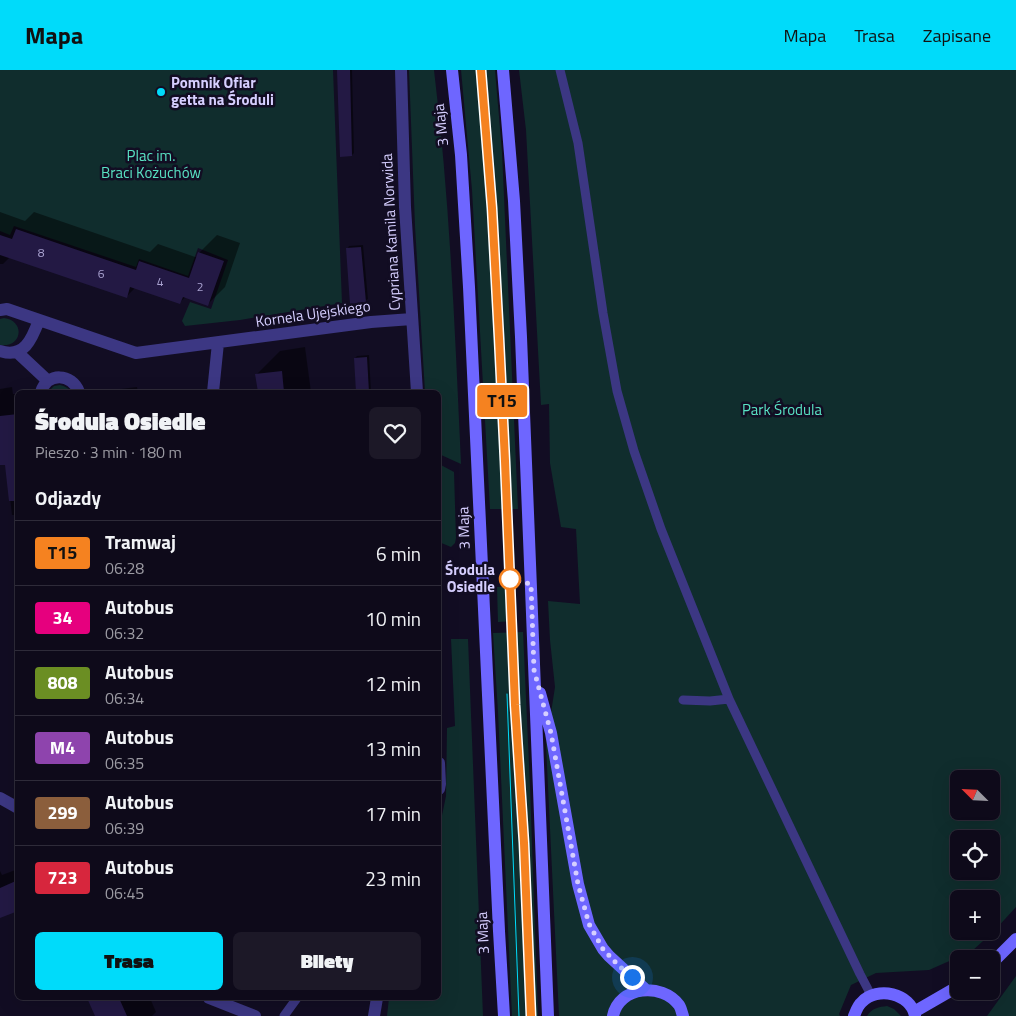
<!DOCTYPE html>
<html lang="pl">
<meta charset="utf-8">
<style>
body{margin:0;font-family:"Titillium Web",sans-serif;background:#1c1827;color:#f1f3f6;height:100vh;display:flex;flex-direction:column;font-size:19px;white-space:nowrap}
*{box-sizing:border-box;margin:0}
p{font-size:16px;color:#9b9aa2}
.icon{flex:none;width:28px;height:28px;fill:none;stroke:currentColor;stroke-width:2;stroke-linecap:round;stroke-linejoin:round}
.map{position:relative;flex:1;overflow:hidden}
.side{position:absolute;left:15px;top:320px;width:426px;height:610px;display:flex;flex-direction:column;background:#0e0a1a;border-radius:8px;box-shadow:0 5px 20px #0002,0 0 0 1px #2e2b39}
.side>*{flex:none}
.badge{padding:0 10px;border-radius:4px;font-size:18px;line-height:32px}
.needle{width:32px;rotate:294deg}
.tools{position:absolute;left:950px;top:700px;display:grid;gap:10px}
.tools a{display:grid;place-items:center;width:50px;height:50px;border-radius:8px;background:#0e0a1a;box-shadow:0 5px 20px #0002,0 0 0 1px #2e2b39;font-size:25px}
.you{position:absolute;width:25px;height:25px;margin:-12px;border:4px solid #fff;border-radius:50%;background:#1a73e8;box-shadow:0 0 0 8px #1a73e833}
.map>.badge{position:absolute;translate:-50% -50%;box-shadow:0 0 0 2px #fff}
h2{padding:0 20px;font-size:19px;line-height:45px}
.round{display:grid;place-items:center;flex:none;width:52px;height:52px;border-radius:8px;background:#1c1827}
.headline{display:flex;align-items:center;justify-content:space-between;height:85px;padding:0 20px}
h1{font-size:24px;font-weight:800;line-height:38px}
.primary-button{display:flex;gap:10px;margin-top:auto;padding:10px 20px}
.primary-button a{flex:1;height:58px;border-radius:8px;background:#00dbfa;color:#111;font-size:20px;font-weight:800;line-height:58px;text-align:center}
.primary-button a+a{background:#1c1827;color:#f1f3f6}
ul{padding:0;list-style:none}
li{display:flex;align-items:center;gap:15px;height:65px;padding:0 20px;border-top:1px solid #2e2b39}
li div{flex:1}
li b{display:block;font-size:19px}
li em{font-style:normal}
li .badge{min-width:55px;font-weight:700;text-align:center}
header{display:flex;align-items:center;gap:30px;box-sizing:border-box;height:70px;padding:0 25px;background:#00dbfa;color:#111}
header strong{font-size:24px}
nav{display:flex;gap:28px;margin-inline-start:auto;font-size:18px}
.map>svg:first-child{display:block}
.green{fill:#102d2d;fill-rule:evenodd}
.shadow{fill:#0007}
.building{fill:#231944}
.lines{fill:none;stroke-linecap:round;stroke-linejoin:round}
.lane{stroke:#3c3783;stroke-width:9}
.street{stroke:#3c3783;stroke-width:12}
.secondary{stroke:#6e66ff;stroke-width:12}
.tram{stroke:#00dbfa;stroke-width:1}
.line-casing{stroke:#fff;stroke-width:11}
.line{stroke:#f58220;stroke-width:8}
.walk{stroke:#d6cfff;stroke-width:5;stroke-dasharray:0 9}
.poi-dot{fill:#00dbfa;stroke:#120d23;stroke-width:2}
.stop-dot{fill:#fff;stroke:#f58220;stroke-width:2.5}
.labels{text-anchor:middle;stroke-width:5;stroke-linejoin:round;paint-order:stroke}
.number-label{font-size:12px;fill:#a9a2d0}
.poi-label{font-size:15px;font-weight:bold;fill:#d6cfff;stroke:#120d23;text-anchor:start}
.street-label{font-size:15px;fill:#d6cfff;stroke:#120d23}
.park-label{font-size:15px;fill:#59e2c3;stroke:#120d23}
.stop-label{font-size:15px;font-weight:bold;fill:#d6cfff;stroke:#120d23;text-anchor:end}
</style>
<header>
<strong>Mapa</strong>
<nav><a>Mapa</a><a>Trasa</a><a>Zapisane</a></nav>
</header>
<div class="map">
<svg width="1016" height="946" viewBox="0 0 1016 946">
<rect width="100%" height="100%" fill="#120d23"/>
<path class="green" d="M0,0H333L342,233L240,250L185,256L182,251L190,232L211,239L228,190L198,178L188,206L139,189L136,197L14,156L10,165L0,161Z
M409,0H434C450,131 455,263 461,394L439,384V322H425L415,156Z
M461,0H495L502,82L518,439H490L472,120Z
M519,0H1016V837L994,861L972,881L929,900L876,903L851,915L839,944L840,946H559L546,675L555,617L550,570L548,531L580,534L576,459L561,457L550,393L549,334L541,335L526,60ZM959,709H991V741H959ZM959,769H991V801H959ZM959,829H991V861H959Z
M4,248C26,251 22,278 0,275V249Z
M60,315C65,316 68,318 72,322H48L54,316Z
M439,394L454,402L456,468L455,473L451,477L439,472Z
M497,517H515L516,551L498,552Z
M523,562L530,716L538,946H512L498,642L493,563Z
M451,569H468L483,946H387L389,928H439V760L446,726L447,658L455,656Z
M1016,906V946H987Z
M887,936L894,939L901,946H867C872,938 879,937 887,936Z"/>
<path class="shadow" d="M339,0H352L354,83L352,85Z
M0,142L25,151L34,142L150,182L158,174L198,188L199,183L217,165L240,173L225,217L208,234L186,227L180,232L136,217L126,227L10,187L3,194H0Z
M363,175L368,229L365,231L347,179L349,176Z
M305,277L311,322H259L257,304L280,281Z
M369,285L371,322H357L355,288L357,286Z
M12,317L13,324H18V445H12L6,393L0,394V319Z
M137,317L138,322H102L104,321Z
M18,799V840L0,847V801L2,805Z
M88,928H150L156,942L152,946H96Z"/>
<path class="building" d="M337,0H350L352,86L340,87Z
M16,159L136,200L139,191L189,208L198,182L224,191L208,236L183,227L180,234L130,217L127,228L0,185V165L12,169Z
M361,177L366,232L350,234L346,178Z
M367,287L369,322H356L354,288Z
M282,301L284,322H258L255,304Z
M18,344V431H9L5,395H0V346Z
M18,810V841L0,848V818Z
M87,928H119L127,946H95Z"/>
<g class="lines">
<path class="lane" d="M560,0L578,73L603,243L617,321L634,381L661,459L729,629L860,904L871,925
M683,630L710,631L729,629
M284,946L297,928"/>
<path class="street" d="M401,0L405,137L417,322
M0,240L7,239L136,283L371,252L412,249
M0,281C24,289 32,269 39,250
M17,282L48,311
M41,322C47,302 72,303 79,322
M213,322L218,273
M439,693L440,714L439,719
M0,728L18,738
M209,928L255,946
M374,946L377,928"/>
<path class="secondary" d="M452,0L461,85L469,217L499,861L504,946
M503,0L514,131L521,267L548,946
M540,623L551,663L578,814L589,855L603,879L609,886L646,920
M991,894L1016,869
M914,942L959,916
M613,946C619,916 662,912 679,935C681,938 682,943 683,946
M854,946C856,941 858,935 862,932C877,916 911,923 915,946"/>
<path class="tram" d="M481,0L492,138L497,235L505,391L515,635L524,773L531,946
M507,624L519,946"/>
</g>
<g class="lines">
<defs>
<path id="line" d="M481,0L492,138L499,268L505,391L515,635L524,773L531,946"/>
</defs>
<use href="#line" class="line-casing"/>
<use href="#line" class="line"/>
<path class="walk" d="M510,509L531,514L534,600L551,663L578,814L589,854L603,879L618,895L632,907"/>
</g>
<circle class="poi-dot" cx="161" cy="22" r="5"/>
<circle class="stop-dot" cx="510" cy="509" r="10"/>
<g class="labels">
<g class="number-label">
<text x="41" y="187">8</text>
<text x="101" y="208">6</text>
<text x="160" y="216">4</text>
<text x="200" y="221">2</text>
</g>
<g class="poi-label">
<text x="171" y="18">Pomnik Ofiar<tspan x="171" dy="17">getta na Środuli</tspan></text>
</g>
<g class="street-label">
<text transform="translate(441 55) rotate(-96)" y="5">3 Maja</text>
<text transform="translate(391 162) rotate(-93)" y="5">Cypriana Kamila Norwida</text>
<text transform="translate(313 244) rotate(-8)" y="5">Kornela Ujejskiego</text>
<text transform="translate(464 458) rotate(-92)" y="5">3 Maja</text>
<text transform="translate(483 863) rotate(-93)" y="5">3 Maja</text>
</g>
<g class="park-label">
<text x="151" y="91">Plac im.<tspan x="151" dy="17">Braci Kożuchów</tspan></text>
<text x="782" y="345">Park Środula</text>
</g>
<g class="stop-label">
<text x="495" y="505">Środula<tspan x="495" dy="17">Osiedle</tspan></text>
</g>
</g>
</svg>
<div class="tools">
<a><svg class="needle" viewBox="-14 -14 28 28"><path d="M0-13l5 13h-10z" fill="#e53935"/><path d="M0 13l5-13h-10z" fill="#9b9aa2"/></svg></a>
<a><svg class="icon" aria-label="locate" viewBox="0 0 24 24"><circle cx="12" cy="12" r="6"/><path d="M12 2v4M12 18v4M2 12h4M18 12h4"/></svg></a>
<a>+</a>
<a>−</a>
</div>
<div class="you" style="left:632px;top:907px"></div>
<b class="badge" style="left:502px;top:331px;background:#f58220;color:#111">T15</b>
<section class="side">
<div class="headline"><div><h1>Środula Osiedle</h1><p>Pieszo · 3 min · 180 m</p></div><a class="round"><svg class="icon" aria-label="heart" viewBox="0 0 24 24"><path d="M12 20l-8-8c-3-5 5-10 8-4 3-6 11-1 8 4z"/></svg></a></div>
<h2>Odjazdy</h2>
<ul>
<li><span class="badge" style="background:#f58220;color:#111">T15</span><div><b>Tramwaj</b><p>06:28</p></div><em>6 min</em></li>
<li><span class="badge" style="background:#e6007e;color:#fff">34</span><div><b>Autobus</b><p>06:32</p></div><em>10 min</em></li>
<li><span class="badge" style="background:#6b8e23;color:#fff">808</span><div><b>Autobus</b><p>06:34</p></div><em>12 min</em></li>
<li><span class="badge" style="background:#8e44ad;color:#fff">M4</span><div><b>Autobus</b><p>06:35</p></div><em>13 min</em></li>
<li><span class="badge" style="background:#8b5e3c;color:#fff">299</span><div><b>Autobus</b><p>06:39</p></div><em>17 min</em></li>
<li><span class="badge" style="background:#d7263d;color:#fff">723</span><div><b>Autobus</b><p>06:45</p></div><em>23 min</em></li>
</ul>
<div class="primary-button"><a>Trasa</a><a>Bilety</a></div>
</section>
</div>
